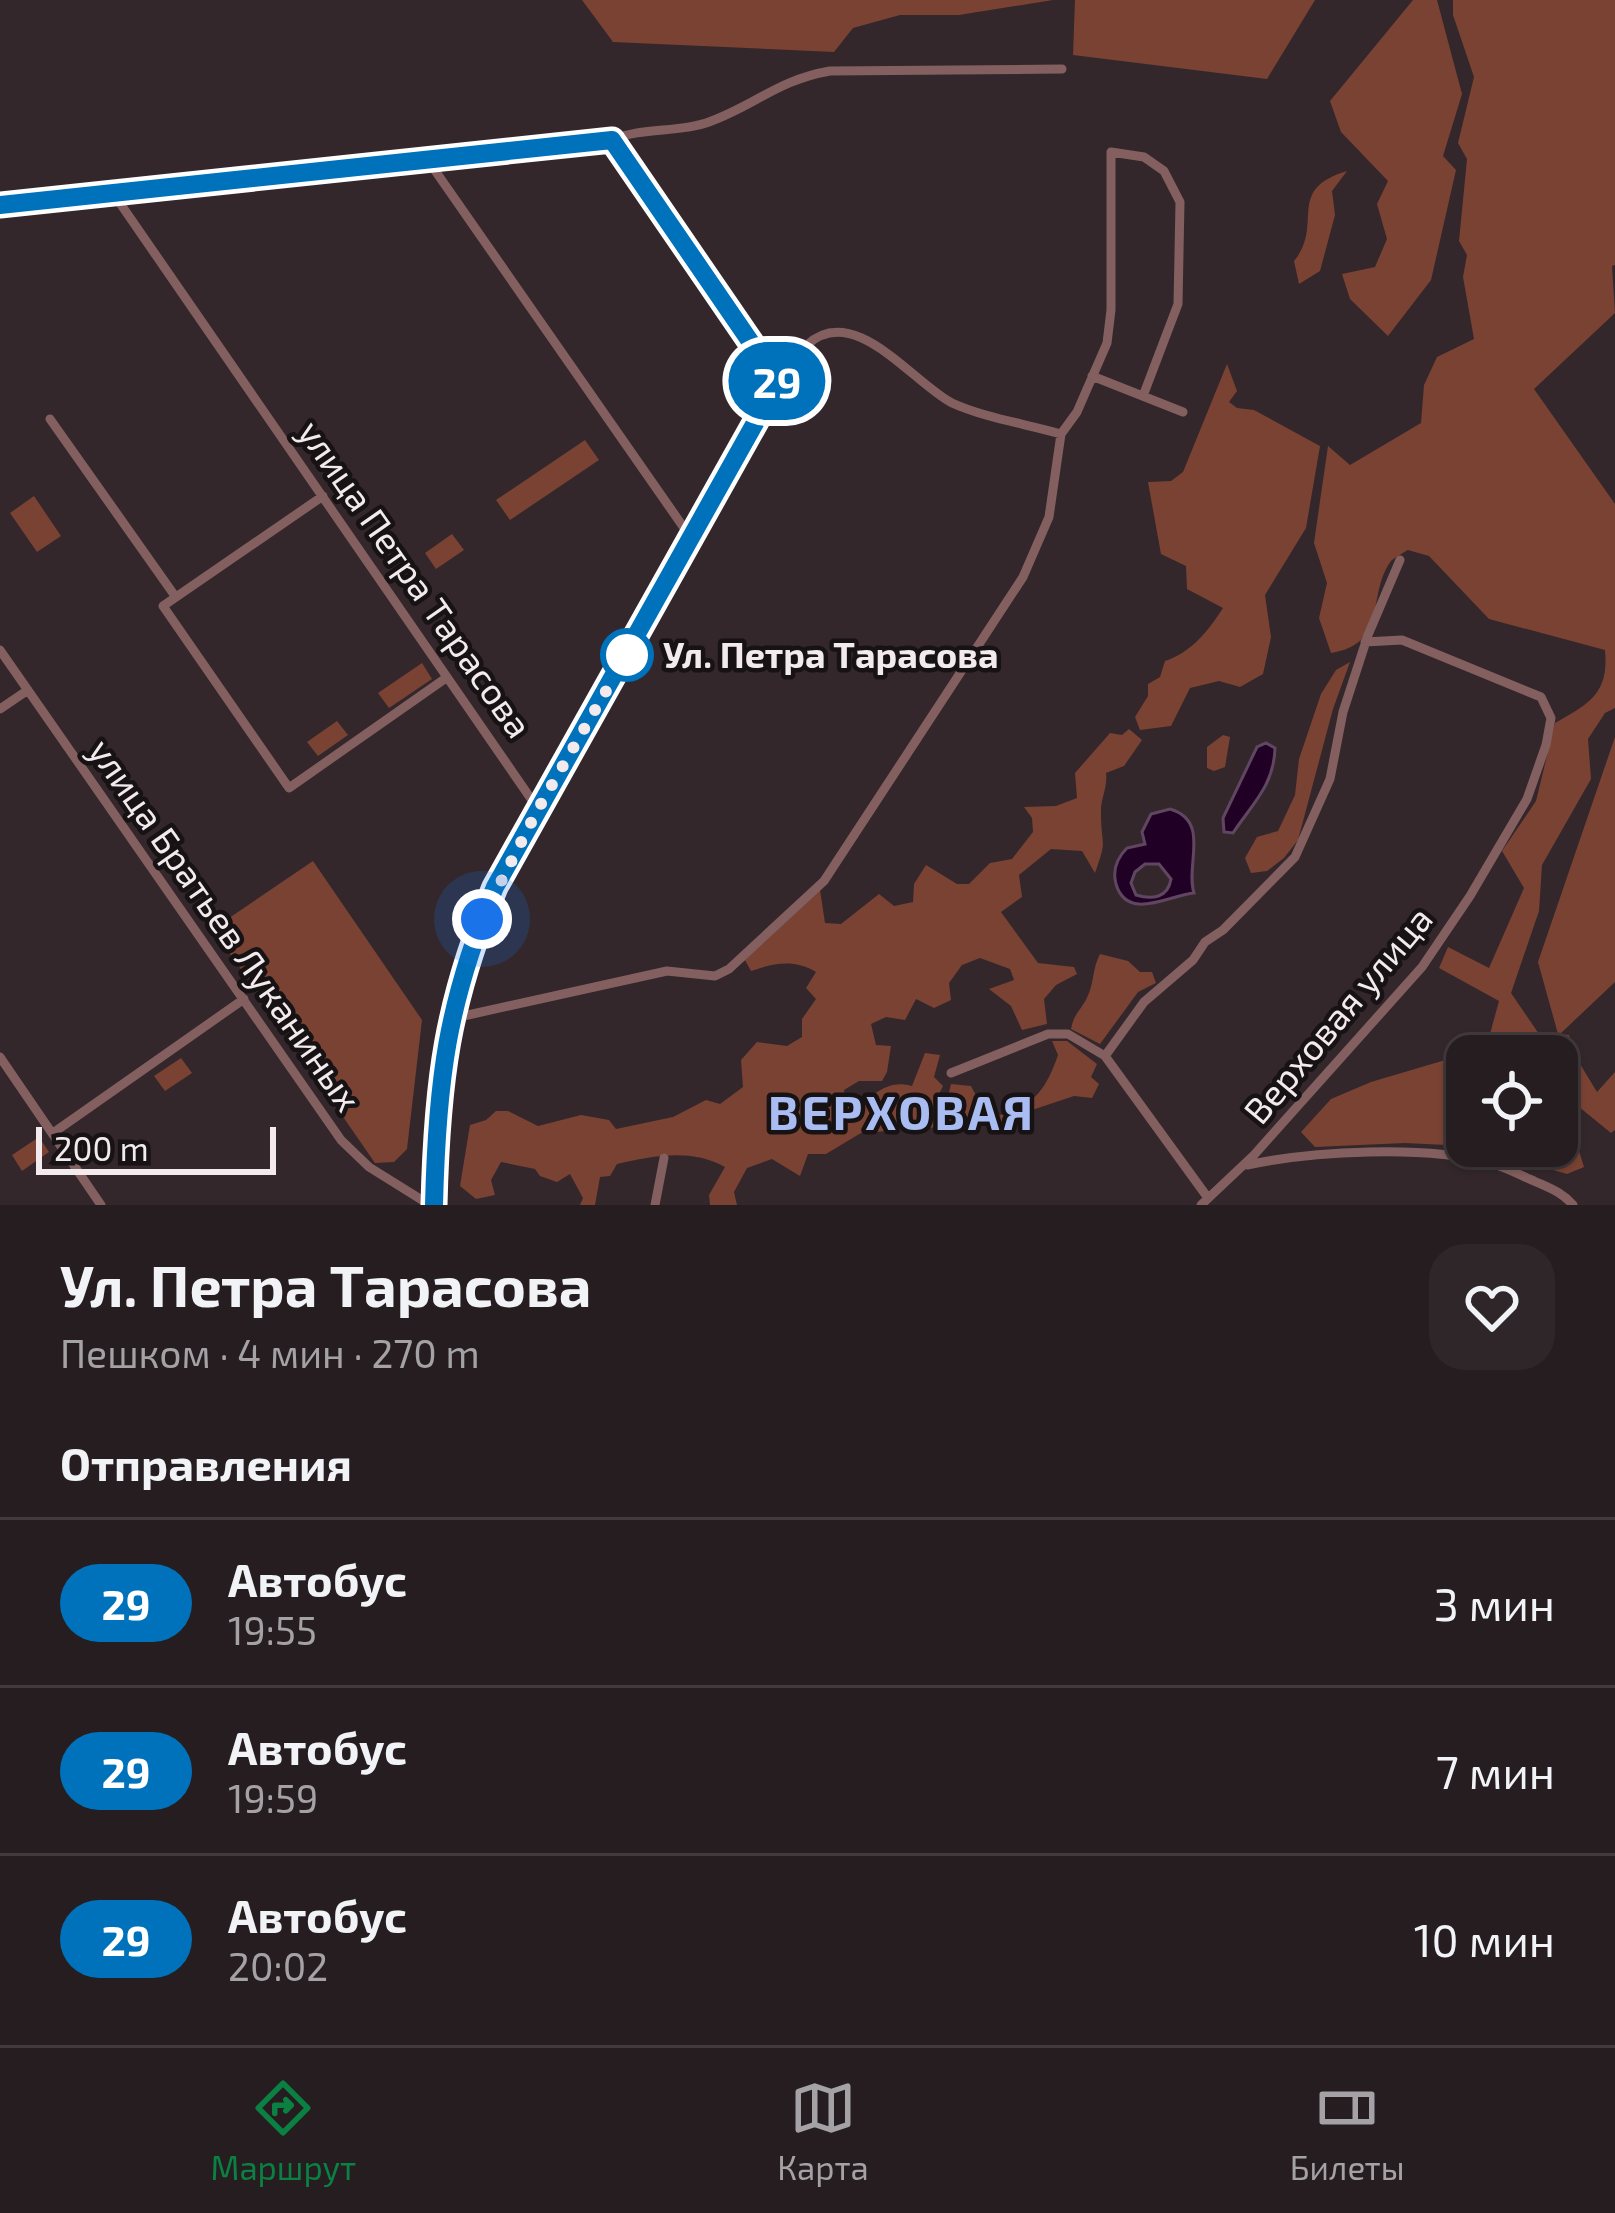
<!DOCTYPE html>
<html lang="ru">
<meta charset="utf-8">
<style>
body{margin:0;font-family:"Exo 2",sans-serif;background:#2e2629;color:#f1f3f6;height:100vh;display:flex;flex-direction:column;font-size:45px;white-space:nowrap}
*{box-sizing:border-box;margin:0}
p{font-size:39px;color:#a4a2a5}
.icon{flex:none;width:66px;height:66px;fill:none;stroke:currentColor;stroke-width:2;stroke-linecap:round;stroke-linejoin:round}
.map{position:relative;height:1205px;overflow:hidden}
.panel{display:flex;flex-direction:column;background:#261d20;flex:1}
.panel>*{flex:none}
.badge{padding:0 24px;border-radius:39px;font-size:42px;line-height:78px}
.controls{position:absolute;left:1446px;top:1035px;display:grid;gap:24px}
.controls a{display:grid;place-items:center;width:132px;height:132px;border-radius:24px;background:#261d20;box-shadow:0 3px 9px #0004,0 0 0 3px #423b3e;font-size:60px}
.scale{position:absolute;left:36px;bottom:30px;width:240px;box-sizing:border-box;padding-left:12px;border:6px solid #f2eaec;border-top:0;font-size:33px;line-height:42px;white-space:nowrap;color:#f2eaec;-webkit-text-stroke:9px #171213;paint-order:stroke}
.you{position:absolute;width:60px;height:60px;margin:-30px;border:9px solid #fff;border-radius:50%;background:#1a73e8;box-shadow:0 0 0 18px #1a73e833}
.map>.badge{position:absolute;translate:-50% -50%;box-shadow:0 0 0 6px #fff}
h2{padding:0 60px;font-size:45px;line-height:108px}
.round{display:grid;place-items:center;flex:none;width:126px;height:126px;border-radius:36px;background:#2e2629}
.overview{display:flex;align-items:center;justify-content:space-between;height:204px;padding:0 60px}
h1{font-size:57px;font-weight:700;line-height:90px}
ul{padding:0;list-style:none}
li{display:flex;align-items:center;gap:36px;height:168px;padding:0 60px;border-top:3px solid #423b3e}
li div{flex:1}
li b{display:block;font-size:45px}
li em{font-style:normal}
li .badge{min-width:132px;font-weight:700;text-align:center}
.tab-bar{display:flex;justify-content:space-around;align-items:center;height:168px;border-top:3px solid #423b3e;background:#261d20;font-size:33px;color:#a4a2a5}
.tab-bar a{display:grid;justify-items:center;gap:6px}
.tab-bar .current{color:#0b8043}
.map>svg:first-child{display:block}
.green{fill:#7a4233}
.water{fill:#210026;stroke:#604661;stroke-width:3;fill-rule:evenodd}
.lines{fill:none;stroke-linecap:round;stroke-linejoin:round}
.street{stroke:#845f5f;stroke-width:9}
.secondary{stroke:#b57b7c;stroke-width:12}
.line-casing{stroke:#fff;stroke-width:27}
.line{stroke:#0072bc;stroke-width:18}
.walk{stroke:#f2eaec;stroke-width:12;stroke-dasharray:0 21.6}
.stop-dot{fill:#fff;stroke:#0072bc;stroke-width:6}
.labels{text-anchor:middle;stroke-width:9;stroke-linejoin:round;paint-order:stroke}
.street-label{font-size:36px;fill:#f2eaec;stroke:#171213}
.stop-label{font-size:36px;font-weight:bold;fill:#f2eaec;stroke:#171213;text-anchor:start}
.district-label{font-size:48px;font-weight:bold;letter-spacing:3px;fill:#a9bdf3;stroke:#171213}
</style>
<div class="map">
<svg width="1615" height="1205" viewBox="0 0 1615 1205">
<rect width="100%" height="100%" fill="#33272b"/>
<path class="green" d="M582,0H1053L959,15H900L853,28L834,52L613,42Z
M1075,0H1315L1267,79L1073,55Z
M1413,0H1437L1462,94L1443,156L1456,170L1431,280L1388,336L1350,299L1342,274L1375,267L1387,239L1377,204L1388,181L1341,132L1330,101Z
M1453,0H1615V265L1612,266L1615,313L1534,389L1615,504V708L1605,713L1588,739L1591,779L1542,865L1539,911L1511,993L1539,1034H1558L1538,962L1615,737V982L1560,1034L1569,1035L1577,1059L1597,1092L1615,1072V1130L1611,1133L1573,1102L1569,1119L1584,1167L1567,1174L1468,1146H1557V1056H1467V1146L1405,1143L1315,1147L1301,1132L1331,1099L1371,1082L1442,1061L1459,1050L1487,1045L1499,1001L1439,968L1448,947L1489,968L1524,888L1502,851L1536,801L1555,723C1590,703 1609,693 1605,650L1489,619L1429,556L1408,550C1407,550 1392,560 1391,561C1366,595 1389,644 1331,653L1319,618L1327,583L1314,543L1328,446L1350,465L1421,423L1424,385L1437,357L1474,339L1463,277L1467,255L1459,241L1467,159L1458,143L1474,77L1453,15Z
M1347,171L1332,191L1335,215L1320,271L1299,284L1294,261C1325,224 1284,190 1347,171Z
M1227,364L1237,391L1229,402L1237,408L1254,410L1320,446L1306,528L1265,595L1271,637L1263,674L1240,687L1219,681L1190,688L1171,726L1140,730L1135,717L1148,696V684L1160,677L1165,661C1192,652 1208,631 1223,608L1187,589L1186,566L1161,554L1148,482L1171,481L1183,472Z
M585,440L599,460L510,520L496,500Z
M34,496L61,536L37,552L10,513Z
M452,534L464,550L436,569L425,553Z
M1350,662L1333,709L1298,840L1284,858L1267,871L1251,873L1245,858L1257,837L1278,831L1295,795L1299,759L1321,694L1336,670Z
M422,663L432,679L389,708L378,693Z
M337,721L348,735L318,756L307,742Z
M1129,729L1142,740L1124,766L1106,773C1108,788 1100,799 1101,813C1101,848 1108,837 1095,873L1082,851L1051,849L1019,875L1022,897L1001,912L1038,963L1074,967L1077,974L1056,985L1044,999L1047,1024L1022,1030L1011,1006L989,989L1014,980L1010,969L980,958L962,965L949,983L951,1000L934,1008L916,999L905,1020L886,1017L871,1024L876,1045L891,1046L887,1072L882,1081H859L844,1090L846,1105L858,1106C876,1093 889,1079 912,1086L925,1053L940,1055L934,1077L943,1086L936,1100L946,1105L951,1084L971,1086L980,1103L1000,1115C1035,1105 1046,1089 1058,1055L1052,1041H1067L1097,1064L1091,1077L1099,1084L1092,1098L1074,1096L1035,1109L997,1127L979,1124L861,1133L826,1154H808L800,1176L772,1159L747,1168L734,1192L737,1205H710L709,1195L725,1167C691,1148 653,1156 617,1164L610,1176L600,1177L595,1205H580L583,1198L570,1174L557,1182L540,1176L535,1169L501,1162L491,1180L495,1195L476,1199L460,1186L470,1125L486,1120L496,1111H508L538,1126L581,1115L609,1120L616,1129L673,1117L706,1100L720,1104L743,1087L741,1060L757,1042L787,1046L802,1037V1019L816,999L806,988L816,972C794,959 774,963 751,971L745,960L820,890L825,923L841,924L879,894L894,906L913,902L914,884L926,865L957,884H969L990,863L1012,859L1033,832L1032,818L1024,807L1056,806L1077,798L1075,773L1110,733L1122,735Z
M1223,735L1230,737L1225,767L1214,771L1207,768V747Z
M313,861L422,1020L407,1149L394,1162L375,1163L213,929Z
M1100,954L1128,961L1140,972H1152L1156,983L1138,992L1100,1044L1071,1029C1074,1012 1083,1009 1089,993C1094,980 1093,967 1100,954Z
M181,1058L192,1073L165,1091L154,1076Z
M39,1137L49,1152L22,1171L12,1155Z"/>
<path class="water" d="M1266,743L1275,748C1274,786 1252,804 1233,833L1224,832L1223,818L1257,747Z
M1170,809C1211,821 1185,865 1194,893C1170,895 1127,922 1116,884C1112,869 1117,858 1127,848L1145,844L1142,832L1151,814ZM1145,864H1159L1171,879C1168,898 1152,900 1136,895L1131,883L1135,872Z"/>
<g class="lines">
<path class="street" d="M612,140C642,127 675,133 706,123C753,107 777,80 830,71L1062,69
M427,159L691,538
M113,193L538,809
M1092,376L1183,412
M778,382C788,371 796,355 807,345C854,301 913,383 952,403C985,418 1027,424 1061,434
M50,419L175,596
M323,496L163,606L289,788L446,678
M0,650L341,1140L369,1167L430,1205
M0,709L28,690
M450,1019L667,971L715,976L729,969L824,881L1023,577L1049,517L1061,434L1077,412L1107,343L1111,310V152L1144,157L1164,171L1180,202L1178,304L1143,396
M0,1057L101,1205
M951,1073L1048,1034H1068L1105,1056
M53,1133L244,999
M1247,1165C1313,1151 1425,1145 1490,1163C1505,1167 1520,1175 1534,1181C1549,1188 1562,1192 1573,1205
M1208,1198L1105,1056L1144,1002L1193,960L1205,942L1223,930L1295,857L1330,779L1343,712L1368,635L1400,560
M655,1205L664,1158
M1201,1205L1254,1155L1422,967L1470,896L1527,799L1546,745L1551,718L1541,697L1402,640L1365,642"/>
<path class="secondary" d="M0,205L612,140L778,382L495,887C446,1003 437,1081 434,1205"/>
</g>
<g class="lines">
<defs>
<path id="line" d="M0,205L612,140L778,382L495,887C447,1003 437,1080 434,1205"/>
</defs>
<use href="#line" class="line-casing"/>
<use href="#line" class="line"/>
<path class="walk" d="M482,919L538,809L632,646L627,655"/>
</g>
<circle class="stop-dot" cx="627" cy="655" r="24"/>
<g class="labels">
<g class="street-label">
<text transform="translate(415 579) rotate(55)" y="13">улица Петра Тарасова</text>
<text transform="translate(225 925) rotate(55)" y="13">улица Братьев Луканиных</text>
<text transform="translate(1338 1015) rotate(-50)" y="13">Верховая улица</text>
</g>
<g class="stop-label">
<text x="663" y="668">Ул. Петра Тарасова</text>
</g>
<g class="district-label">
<text x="902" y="1130">ВЕРХОВАЯ</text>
</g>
</g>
</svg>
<div class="controls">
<a><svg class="icon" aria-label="locate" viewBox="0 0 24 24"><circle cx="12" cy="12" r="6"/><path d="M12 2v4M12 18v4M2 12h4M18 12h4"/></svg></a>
</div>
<div class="scale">200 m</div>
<div class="you" style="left:482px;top:919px"></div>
<b class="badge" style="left:777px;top:381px;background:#0072bc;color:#fff">29</b>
</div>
<section class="panel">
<div class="overview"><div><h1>Ул. Петра Тарасова</h1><p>Пешком · 4 мин · 270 m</p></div><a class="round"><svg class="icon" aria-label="heart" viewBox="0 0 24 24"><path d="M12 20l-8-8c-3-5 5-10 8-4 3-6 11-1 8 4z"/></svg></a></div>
<h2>Отправления</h2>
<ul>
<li><span class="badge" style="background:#0072bc;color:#fff">29</span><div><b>Автобус</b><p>19:55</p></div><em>3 мин</em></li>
<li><span class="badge" style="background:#0072bc;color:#fff">29</span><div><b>Автобус</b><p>19:59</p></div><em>7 мин</em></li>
<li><span class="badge" style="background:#0072bc;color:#fff">29</span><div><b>Автобус</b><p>20:02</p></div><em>10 мин</em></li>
</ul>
</section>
<nav class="tab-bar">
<a class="current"><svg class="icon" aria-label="directions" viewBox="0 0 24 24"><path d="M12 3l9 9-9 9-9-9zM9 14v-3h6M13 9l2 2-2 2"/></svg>Маршрут</a>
<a><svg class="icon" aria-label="map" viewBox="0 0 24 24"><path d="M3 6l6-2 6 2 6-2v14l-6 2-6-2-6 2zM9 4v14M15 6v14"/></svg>Карта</a>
<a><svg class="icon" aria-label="tickets" viewBox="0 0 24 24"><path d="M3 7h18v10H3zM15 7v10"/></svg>Билеты</a>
</nav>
